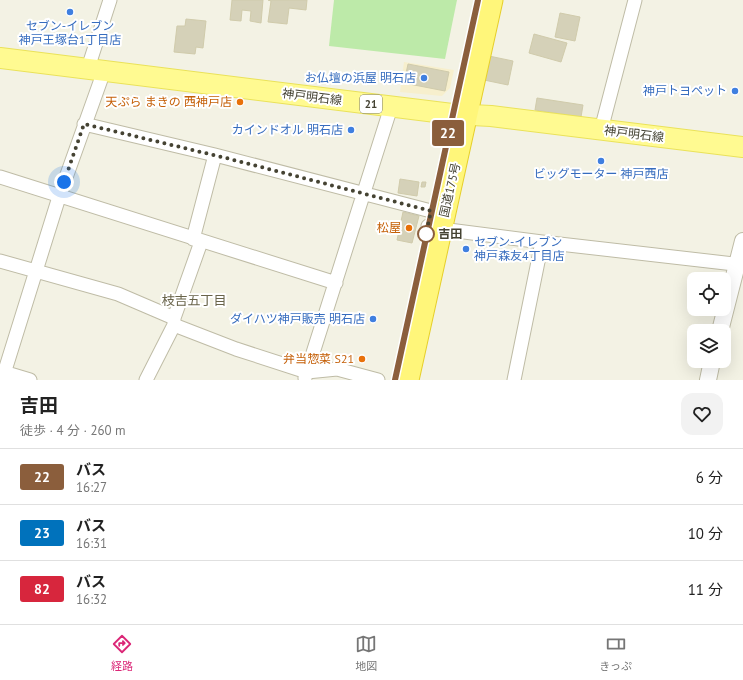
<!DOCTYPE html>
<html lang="ja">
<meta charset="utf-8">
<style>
body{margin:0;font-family:"PT Sans","Noto Sans JP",sans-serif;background:#f2f2f2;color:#222;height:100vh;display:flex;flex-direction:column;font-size:15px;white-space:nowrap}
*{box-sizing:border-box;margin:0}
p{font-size:13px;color:#767676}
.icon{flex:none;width:22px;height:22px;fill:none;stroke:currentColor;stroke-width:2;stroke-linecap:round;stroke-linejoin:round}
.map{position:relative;height:380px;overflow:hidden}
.sheet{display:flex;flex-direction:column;background:#fff;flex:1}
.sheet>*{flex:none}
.badge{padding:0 8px;border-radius:3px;font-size:14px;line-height:26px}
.fabs{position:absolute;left:687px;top:272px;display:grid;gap:8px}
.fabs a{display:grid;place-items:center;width:44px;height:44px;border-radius:8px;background:#fff;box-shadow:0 4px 16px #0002;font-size:20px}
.you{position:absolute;width:20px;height:20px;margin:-10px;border:3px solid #fff;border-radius:50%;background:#1a73e8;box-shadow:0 0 0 6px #1a73e833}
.map>.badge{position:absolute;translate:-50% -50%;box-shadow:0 0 0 2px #fff}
.round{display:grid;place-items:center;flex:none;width:42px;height:42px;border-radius:12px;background:#f2f2f2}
.headline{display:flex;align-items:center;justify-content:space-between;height:68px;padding:0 20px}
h1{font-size:19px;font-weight:700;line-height:30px}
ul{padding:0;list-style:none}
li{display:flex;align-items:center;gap:12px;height:56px;padding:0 20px;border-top:1px solid #e0e0e0}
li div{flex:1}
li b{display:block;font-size:15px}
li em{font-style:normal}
li .badge{min-width:44px;font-weight:700;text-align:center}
.dock{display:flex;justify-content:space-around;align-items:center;height:56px;border-top:1px solid #e0e0e0;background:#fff;font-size:11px;color:#767676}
.dock a{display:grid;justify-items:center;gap:2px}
.dock .selected{color:#db2777}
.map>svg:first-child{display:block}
.commercial{fill:#f7efcd}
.green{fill:#bdeaa9}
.building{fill:#d5d1b8;stroke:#d0cbab}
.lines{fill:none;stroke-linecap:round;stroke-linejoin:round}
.minor-casing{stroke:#bfbca6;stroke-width:15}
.tertiary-casing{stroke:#bfbca6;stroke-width:18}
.primary-casing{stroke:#eae25a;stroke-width:22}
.trunk-casing{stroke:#e6cf2a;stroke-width:23}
.minor{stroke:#fff;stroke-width:13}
.tertiary{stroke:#fff;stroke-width:16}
.primary{stroke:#fffa91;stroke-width:20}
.trunk{stroke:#fff67a;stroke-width:21}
.line-casing{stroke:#fff;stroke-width:9}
.line{stroke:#8b5e3c;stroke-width:6}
.walk{stroke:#454333;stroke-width:4;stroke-dasharray:0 7.2}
.shop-dot{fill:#3f7fe0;stroke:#fff;stroke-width:1.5}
.food-dot{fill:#e8710a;stroke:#fff;stroke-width:1.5}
.stop-dot{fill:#fff;stroke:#8b5e3c;stroke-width:2}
.labels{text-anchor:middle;stroke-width:4;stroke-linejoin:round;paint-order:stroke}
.shield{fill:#fff;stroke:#7d7b70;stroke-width:1}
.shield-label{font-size:11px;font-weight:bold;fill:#454333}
.shop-label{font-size:12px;fill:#366cbe;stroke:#fff;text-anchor:end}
.street-label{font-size:12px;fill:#454333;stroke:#fff}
.food-label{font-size:12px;fill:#c56008;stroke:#fff;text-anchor:end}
.stop-label{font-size:12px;font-weight:bold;fill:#454333;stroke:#fff;text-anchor:start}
.neighbourhood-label{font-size:13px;fill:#69644a;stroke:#fff}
</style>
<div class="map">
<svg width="743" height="380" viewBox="0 0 743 380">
<rect width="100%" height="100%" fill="#f3f2e4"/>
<path class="commercial" d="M404,62L454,70L450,88L442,96L400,92Z"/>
<path class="green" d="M334,0H457L445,59L329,46Z"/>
<path class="building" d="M232,0H263L261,23L250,21L251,11L242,10L241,21L230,20Z
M268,0H307L306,10L289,8L287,24L268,22L271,1Z
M560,13L580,17L575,41L555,37Z
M186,19L206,21L203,48L196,47L195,54L174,52L177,26H185Z
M534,34L567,43L561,62L529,53Z
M489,56L513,61L508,85L484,80Z
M408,64L449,72L445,91L404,83Z
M537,98L583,105L581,117L535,110Z
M400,179L419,182L417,196L398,193Z
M422,182H426L425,187H421Z
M403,212L419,216L412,243L397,240Z"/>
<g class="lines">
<defs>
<path id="minor" d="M88,68L110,0
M84,124L215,155L431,211
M601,130L635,0
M0,177L336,283
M428,226L441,229L542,242L743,265
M193,239L215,155
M0,261L118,294L174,318V325L236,349L307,372L337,369L378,380
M174,318L201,242
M0,371L30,380
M305,378L391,107
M2,380L59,197L104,71
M146,380L174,325
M514,380L542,242"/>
<path id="tertiary" d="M720,331L743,241
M708,380L712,361"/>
<path id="primary" d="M0,58L452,114L491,116L743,147"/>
<path id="trunk" d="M408,380L492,0"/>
</defs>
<use href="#minor" class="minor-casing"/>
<use href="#tertiary" class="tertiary-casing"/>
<use href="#primary" class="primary-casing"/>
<use href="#trunk" class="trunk-casing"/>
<use href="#minor" class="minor"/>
<use href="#tertiary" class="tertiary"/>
<use href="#primary" class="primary"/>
<use href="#trunk" class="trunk"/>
</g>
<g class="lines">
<defs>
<path id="line" d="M395,380L478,0"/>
</defs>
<use href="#line" class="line-casing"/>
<use href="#line" class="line"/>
<path class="walk" d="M64,182L84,124L230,159L431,211L426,234"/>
</g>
<g class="shop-dot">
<circle cx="70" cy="12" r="4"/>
<circle cx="424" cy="78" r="4"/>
<circle cx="735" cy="91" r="4"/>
<circle cx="351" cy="130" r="4"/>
<circle cx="601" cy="161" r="4"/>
<circle cx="466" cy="249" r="4"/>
<circle cx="373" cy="319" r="4"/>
</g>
<g class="food-dot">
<circle cx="240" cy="102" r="4"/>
<circle cx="409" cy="228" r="4"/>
<circle cx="362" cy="359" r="4"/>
</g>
<circle class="stop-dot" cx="426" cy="234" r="8"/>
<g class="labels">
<rect class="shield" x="360" y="95" width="22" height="18" rx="3"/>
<g class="shield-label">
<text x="371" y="108">21</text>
</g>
<g class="shop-label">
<text x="70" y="30" text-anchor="middle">セブン-イレブン<tspan x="70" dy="14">神戸王塚台1丁目店</tspan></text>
<text x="416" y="82">お仏壇の浜屋 明石店</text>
<text x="727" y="95">神戸トヨペット</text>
<text x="343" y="134">カインドオル 明石店</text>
<text x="601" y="178" text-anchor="middle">ビッグモーター 神戸西店</text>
<text x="474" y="246" text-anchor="start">セブン-イレブン<tspan x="474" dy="14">神戸森友4丁目店</tspan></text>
<text x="365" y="323">ダイハツ神戸販売 明石店</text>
</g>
<g class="street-label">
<text transform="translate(312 97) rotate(7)" y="4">神戸明石線</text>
<text transform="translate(634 134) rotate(7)" y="4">神戸明石線</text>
<text transform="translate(450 190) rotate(-77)" y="4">国道175号</text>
</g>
<g class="food-label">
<text x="232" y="106">天ぷら まきの 西神戸店</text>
<text x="401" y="232">松屋</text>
<text x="354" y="363">弁当惣菜 S21</text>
</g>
<g class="stop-label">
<text x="438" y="238">吉田</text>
</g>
<g class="neighbourhood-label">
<text x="194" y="305">枝吉五丁目</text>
</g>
</g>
</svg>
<div class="fabs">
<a><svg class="icon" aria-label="locate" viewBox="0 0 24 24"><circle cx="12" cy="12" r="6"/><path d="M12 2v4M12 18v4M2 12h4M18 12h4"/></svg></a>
<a><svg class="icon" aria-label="layers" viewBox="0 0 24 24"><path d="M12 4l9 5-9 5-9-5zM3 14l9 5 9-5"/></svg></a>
</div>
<div class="you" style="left:64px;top:182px"></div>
<b class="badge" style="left:448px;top:133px;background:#8b5e3c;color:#fff">22</b>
</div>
<section class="sheet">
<div class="headline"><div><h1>吉田</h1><p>徒歩 · 4 分 · 260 m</p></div><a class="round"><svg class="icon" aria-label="heart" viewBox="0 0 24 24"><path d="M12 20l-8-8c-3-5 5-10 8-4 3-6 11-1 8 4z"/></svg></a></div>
<ul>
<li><span class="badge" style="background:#8b5e3c;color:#fff">22</span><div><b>バス</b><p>16:27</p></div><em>6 分</em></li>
<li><span class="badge" style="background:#0072bc;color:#fff">23</span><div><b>バス</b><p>16:31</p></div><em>10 分</em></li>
<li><span class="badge" style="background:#d7263d;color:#fff">82</span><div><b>バス</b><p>16:32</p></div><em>11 分</em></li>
</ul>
</section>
<nav class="dock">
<a class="selected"><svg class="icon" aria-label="directions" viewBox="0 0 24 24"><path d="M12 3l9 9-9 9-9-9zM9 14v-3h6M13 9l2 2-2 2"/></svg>経路</a>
<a><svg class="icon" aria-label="map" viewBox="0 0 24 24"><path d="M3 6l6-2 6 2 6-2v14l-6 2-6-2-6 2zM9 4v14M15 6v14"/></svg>地図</a>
<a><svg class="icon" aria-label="tickets" viewBox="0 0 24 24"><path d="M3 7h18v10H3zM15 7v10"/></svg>きっぷ</a>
</nav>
